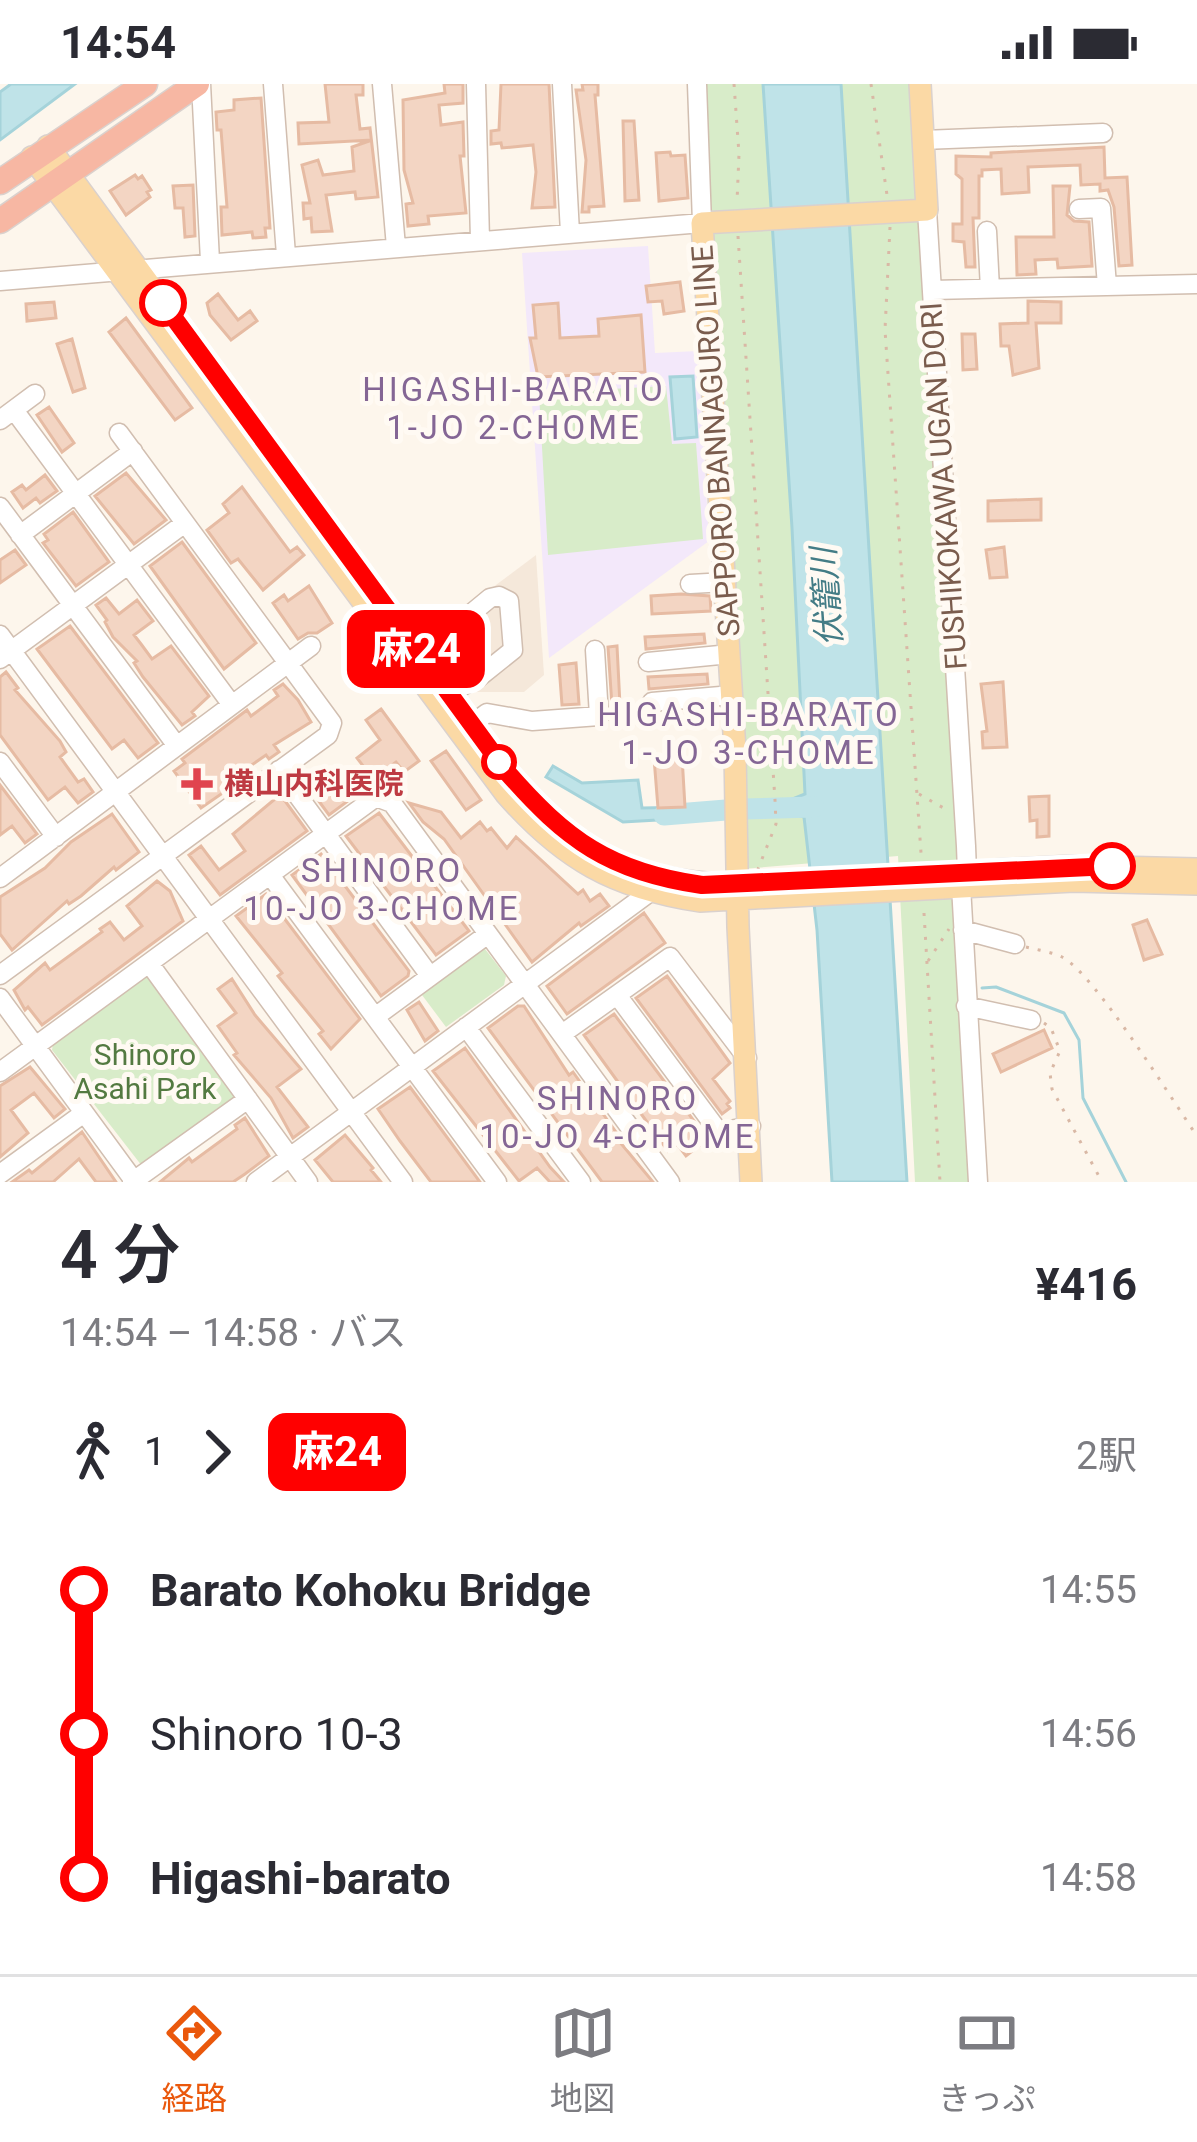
<!DOCTYPE html>
<html lang="ja">
<meta charset="utf-8">
<style>
body{margin:0;font-family:Roboto,"Noto Sans JP",sans-serif;background:#f7f7f7;color:#2b2b33;height:100vh;display:flex;flex-direction:column;font-size:45px;white-space:nowrap}
*{box-sizing:border-box;margin:0}
p{font-size:39px;color:#7c7c81}
.icon{flex:none;width:66px;height:66px;fill:none;stroke:currentColor;stroke-width:2;stroke-linecap:round;stroke-linejoin:round}
.map{position:relative;height:1098px;overflow:hidden}
.side{display:flex;flex-direction:column;background:#fff;flex:1}
.side>*{flex:none}
.badge{padding:0 24px;border-radius:18px;font-size:42px;line-height:78px}
.map>.badge{position:absolute;translate:-50% -50%;box-shadow:0 0 0 6px #fff}
.legs{display:flex;align-items:center;gap:18px;height:132px;padding:0 60px;font-size:39px}
.legs p{margin-inline-start:auto}
.head{display:flex;align-items:center;justify-content:space-between;height:204px;padding:0 60px}
h1{font-size:66px;font-weight:600;line-height:90px}
ul{padding:0 60px;list-style:none}
li{display:flex;align-items:center;gap:42px;height:144px;font-size:45px}
li i{display:grid;place-items:center;width:18px;height:100%;margin:0 15px;background:currentColor}
li i::after{content:'';width:30px;height:30px;margin:-15px;border:9px solid;border-radius:50%;background:#fff}
li p{margin-inline-start:auto}
li:first-child i{background:linear-gradient(#0000 50%,currentColor 0)}
li:last-child i{background:linear-gradient(currentColor 50%,#0000 0)}
.status{display:flex;justify-content:space-between;align-items:center;height:84px;padding:0 60px;background:#fff;direction:ltr}
.status svg{height:33px;fill:currentColor}
.dock{display:flex;justify-content:space-around;align-items:center;height:168px;border-top:3px solid #e1e1e2;background:#fff;font-size:33px;color:#7c7c81}
.dock a{display:grid;justify-items:center;gap:6px}
.dock .current{color:#ea580c}
.map>svg:first-child{display:block}
.residential{fill:#f5e8da}
.education{fill:#f3e8fa}
.green{fill:#d8ecc9}
.water{fill:#bfe3e8;stroke:#a5d3da;stroke-width:3}
.lines{fill:none;stroke-linecap:round;stroke-linejoin:round}
.stream{stroke:#a5d3da;stroke-width:3}
.river{stroke:#bfe3e8;stroke-width:21}
.building{fill:#f3d5c3;stroke:#e6bba3;stroke-width:3}
.minor-casing{stroke:#d1beb0;stroke-width:21}
.major-casing{stroke:#dad1cd;stroke-width:24}
.highway-casing{stroke:#dad1cd;stroke-width:27}
.path{stroke:#d9b8a5;stroke-width:3;stroke-dasharray:3 9;stroke-linecap:butt}
.minor{stroke:#fff;stroke-width:18}
.major{stroke:#fbd9a5;stroke-width:21}
.highway{stroke:#f7b7a3;stroke-width:24}
.line-1-casing{stroke:#fff;stroke-width:27}
.line-1{stroke:#f00;stroke-width:18}
.stop-1-dot{fill:#fff;stroke:#f00;stroke-width:6}
.health-dot{fill:#e0444e;stroke:#fffaf3;stroke-width:4.5}
.labels{text-anchor:middle;stroke-width:10;stroke-linejoin:round;paint-order:stroke}
.street-label{font-size:30px;fill:#7a5c4d;stroke:#fffaf3}
.health-label{font-size:30px;font-weight:bold;fill:#be3a42;stroke:#fffaf3;text-anchor:start}
.park-label{font-size:30px;fill:#537a41;stroke:#fffaf3}
.neighbourhood-label{font-size:33px;letter-spacing:3px;fill:#846695;stroke:#fffaf3}
.water-label{font-size:33px;font-style:italic;fill:#437c86;stroke:#fffaf3}
</style>
<div class="status"><b>14:54</b><svg viewBox="0 0 49 12"><path d="M0 12V9h3v3zM5 12V6h3v6zM10 12V3h3v9zM15 12V0h3v12zM26 1h20v11H26zM47 4h2v5h-2z"/></svg></div>
<div class="map">
<svg width="1197" height="1098" viewBox="0 0 1197 1098">
<rect width="100%" height="100%" fill="#fdf6ec"/>
<path class="residential" d="M536,471L544,591L524,608H471L429,551Z"/>
<path class="education" d="M648,162L655,269L698,267L709,457L549,574L522,169Z"/>
<path class="green" d="M705,0H909L959,771L971,1098H915L898,772L742,785Z
M666,302L672,360L696,359L703,455L548,471L539,309Z
M477,864L485,865L506,892L504,901L446,943L419,907Z
M143,892L150,893L234,1007V1013L142,1082L52,966L53,960Z"/>
<path class="water" d="M11,0H75L0,56V8Z
M763,0H841L907,1098H832L817,846L804,733L791,729L790,716L805,710L792,444Z
M693,292L697,353L675,355L670,293Z
M553,682L582,699L638,696L642,724L691,723L692,734L623,738L546,693Z"/>
<g class="lines">
<path class="stream" d="M982,904L996,903L1064,929L1079,956L1083,1014L1126,1098"/>
<path class="river" d="M744,725L814,723
M664,731L726,726"/>
</g>
<path class="building" d="M325,0H363V11H356L360,45L370,44L378,113L356,115L355,108L326,111L332,147L312,148L311,134L304,135L303,119H310L302,81L318,76L323,91L354,87L352,63L372,56L299,60L298,39L329,38Z
M444,0H463V19L439,21L441,41L463,38L464,72H460L466,129L428,132L429,140L408,142L406,120L413,119L404,86L403,16L445,9Z
M501,0H549L555,123L532,124L536,88L533,61L502,64L501,59L491,60V47L499,46Z
M582,0H598V11H595L604,122L589,123V128H582L586,76L576,6H583Z
M261,14L270,144H265L266,153L253,154L252,148L222,151L221,123H227L221,46H217L216,28L234,26V16Z
M623,37H634L639,116L625,117Z
M1104,63L1105,94L1127,93L1132,181L1119,182L1114,123L1108,106L1100,107V100L1081,101L1080,81L1028,83L1029,108L1002,110L1001,85L982,86V92H979V134H973L975,183H966L964,158L953,157V140H962V95L956,90V72L991,73V69Z
M670,68L671,72L685,71L688,114L659,117L656,69Z
M135,91L138,95L142,92L151,106L147,108L150,113L126,131L110,107Z
M193,101L195,152L185,153L183,124H175L173,102Z
M1053,102H1070L1067,131L1074,137L1089,138L1092,182L1058,184L1057,175L1035,176L1036,190L1017,191L1016,153H1054Z
M680,198L684,227L664,230L662,217L648,218L646,202Z
M218,210L238,236L250,227L257,237L231,256L210,231L207,219Z
M1028,217L1061,218V239H1036L1039,284L1013,291L1009,262H1001L1000,240L1028,239Z
M54,218L56,234L27,237L26,220Z
M558,219L560,254L599,252L598,235L641,231L645,288L538,293L530,254H536L533,221Z
M126,234L192,324L175,336L109,248Z
M962,250H975L977,285L963,286Z
M72,255L85,304L73,308L57,260Z
M49,323L74,359L62,368L37,331Z
M126,389L166,436L134,460L95,412Z
M45,391L57,407L40,419L36,414L23,424L12,408L22,401L26,406Z
M242,403L290,468L297,463L304,471L263,506L238,475L231,479L207,446L229,429L223,420Z
M1041,415V436L988,437V417Z
M73,428L109,478L76,502L43,459L48,456L44,450Z
M182,458L256,559L224,585L150,482Z
M1004,463L1007,493L990,494L986,466Z
M15,466L26,481L0,499V476Z
M309,502L332,539L317,549H308L298,555L273,519L284,511L288,517Z
M681,510L710,512L711,527L652,530L651,512Z
M106,514L119,530L137,516L153,537L134,551L141,560L152,575L171,562L209,612L192,628L195,632L182,641L143,593L134,579L137,577L113,553L105,538L107,536L96,521Z
M70,542L158,659L138,674L124,656L112,665L37,565Z
M704,550L705,559L646,565L645,553Z
M617,562L620,621L612,622L608,563Z
M576,579L579,620L562,621L559,581Z
M6,588L18,604L15,606L60,657L66,668L60,673L78,698L84,695L93,708L78,719L65,703L48,716L0,651V593Z
M707,590L708,600L649,605L648,593Z
M1003,598L1007,663L983,664L982,648L987,647L981,600Z
M283,600L298,616L311,638L274,661L279,668L269,675L266,671L236,692L240,697L201,724L174,687L185,679L182,675L247,626L251,632L278,612L274,606Z
M381,625L419,677L404,688L396,678L382,689L385,694L377,700L357,674L380,656L366,636Z
M446,667L481,716L466,726L431,677Z
M682,672L685,723L658,724L654,674Z
M342,699L352,714L329,731L318,716Z
M0,701L37,750L25,759L12,742L0,751Z
M277,706L307,747L220,811L189,771L201,762L219,786L245,767L233,750L275,715L271,710Z
M1049,712V752L1037,753V736L1030,737L1029,713Z
M409,719L441,728L461,754L480,738L487,747L491,744L507,764L516,753L578,810L583,806L590,817L600,810L609,822L581,842L579,839L532,878L444,755L423,738Z
M379,729L469,847L436,871L346,752Z
M112,730L139,768L116,786L114,783L81,812L69,820L67,817L12,866L0,850V813L45,784L71,758Z
M321,770L409,887L408,892L381,912L292,791Z
M157,797L170,807L183,837L42,941L28,923L25,926L14,906L45,879L50,886L102,848L100,845L110,838L124,856L142,842L127,822Z
M266,810L360,935L331,965L319,950L323,947L278,892L282,889L236,832Z
M644,829L665,859L567,930L547,902Z
M1147,836L1162,870L1144,876L1133,841Z
M667,892L730,979L713,995L730,1017L727,1020L730,1024L722,1030L636,914Z
M232,895L255,931L301,985L277,1003L308,1043L293,1054L271,1014L234,971L237,969L218,942L236,929L218,905Z
M419,918L438,947L425,957L407,926Z
M518,922H524L569,991L573,988L621,1055L619,1057L653,1098H602L488,944Z
M614,930L700,1045L696,1047L704,1058L686,1072L677,1060L668,1067L584,951Z
M1044,946L1052,964L1001,988L993,970Z
M465,964L550,1083L564,1098H550L537,1084L519,1097L433,987Z
M30,983L65,1025L54,1034L34,1009L11,1026L28,1049L0,1073V1002Z
M410,1003L480,1098H431L400,1057L378,1025Z
M245,1034L269,1072L245,1090L233,1098H160L189,1074L192,1078L237,1045L235,1041Z
M82,1048L116,1098H96L79,1075L53,1098H12L29,1086L32,1089Z
M345,1051L373,1084L371,1086L381,1098H333L315,1076Z"/>
<g class="lines">
<defs>
<path id="minor" d="M201,0L210,177
M273,0L286,171
M382,0L396,163
M476,0L480,156
M562,0L570,149
M923,56L1103,49
M1079,125L1101,124L1107,202
M927,126L966,762L967,788L961,802L978,1098
M987,147L990,205
M0,197L702,139L697,0
M932,206L1197,200
M14,326L232,621
M0,336L35,310
M0,423L177,662
M20,451L133,367
M690,500L726,498
M0,551L403,1098
M421,571L490,514L499,512L509,517L513,566L478,594L449,609
M0,575L185,439
M648,578L730,570
M652,618L732,611
M472,640L487,629L532,637L599,632L595,566
M0,678L56,753
M279,686L430,892
M270,791L497,1098
M0,794L311,562
M963,846L1015,860
M149,879L308,1098
M0,891L328,651L332,639L119,349
M617,911L719,1048L751,1042
M0,914L135,1098
M966,922L1031,936
M375,933L488,850
M466,943L581,1098
M562,950L670,873L747,974
M0,988L376,713L392,719L670,1098
M0,1090L84,1029
M132,1098L248,1015
M256,1098L650,808"/>
<path id="major" d="M48,62L384,521
M32,73L506,710C563,775 614,804 700,817L1074,797L1197,800
M495,672C522,708 553,746 593,768C690,823 855,796 964,788
M995,786L1073,782L1197,785
M751,1098L738,843L735,666L702,139L927,126L920,0"/>
<path id="highway" d="M0,98L145,0
M0,137L197,0"/>
</defs>
<use href="#minor" class="minor-casing"/>
<use href="#major" class="major-casing"/>
<use href="#highway" class="highway-casing"/>
<path class="path" d="M734,0L739,70L737,118
M871,0L887,111
M890,143L885,246L921,769
M738,152L775,716L776,740L758,785
M919,710L947,726
M924,829L940,1098
M1026,863C1038,866 1052,868 1062,873C1094,889 1172,1016 1197,1052
M928,877L949,845
M1044,939L1051,944L1060,967L1050,989L1052,1005L1102,1098"/>
<use href="#minor" class="minor"/>
<use href="#major" class="major"/>
<use href="#highway" class="highway"/>
</g>
<g class="lines">
<defs>
<path id="line-1" d="M163,219L506,687C566,756 610,788 702,801L1112,782"/>
</defs>
<use href="#line-1" class="line-1-casing"/>
<use href="#line-1" class="line-1"/>
</g>
<g class="stop-1-dot">
<circle cx="163" cy="219" r="21"/>
<circle cx="499" cy="678" r="15"/>
<circle cx="1112" cy="782" r="21"/>
</g>
<path class="health-dot" d="M191 682h12v12h12v12h-12v12h-12v-12h-12v-12h12z"/>
<g class="labels">
<g class="street-label">
<text transform="translate(716 357) rotate(-94)" y="10">SAPPORO BANNAGURO LINE</text>
<text transform="translate(944 402) rotate(-94)" y="10">FUSHIKOKAWA UGAN DORI</text>
</g>
<g class="health-label">
<text x="224" y="710">横山内科医院</text>
</g>
<g class="park-label">
<text x="145" y="981">Shinoro<tspan x="145" dy="34">Asahi Park</tspan></text>
</g>
<g class="neighbourhood-label">
<text x="514" y="317">HIGASHI-BARATO<tspan x="514" dy="38">1-JO 2-CHOME</tspan></text>
<text x="749" y="642">HIGASHI-BARATO<tspan x="749" dy="38">1-JO 3-CHOME</tspan></text>
<text x="382" y="798">SHINORO<tspan x="382" dy="38">10-JO 3-CHOME</tspan></text>
<text x="618" y="1026">SHINORO<tspan x="618" dy="38">10-JO 4-CHOME</tspan></text>
</g>
<g class="water-label">
<text transform="translate(826 513) rotate(-94)" y="12">伏籠川</text>
</g>
</g>
</svg>
<b class="badge" style="left:416px;top:565px;background:#f00;color:#fff">麻24</b>
</div>
<section class="side">
<div class="head"><div><h1>4 分</h1><p>14:54 – 14:58 · バス</p></div><b>¥416</b></div>
<div class="legs"><svg class="icon" aria-label="walk" viewBox="0 0 24 24"><circle cx="13" cy="4" r="2"/><path d="M13 8l-2 6 4 7M11 14l-3 7M7 12l3-4h3l4 4"/></svg>1<svg class="icon" aria-label="forward" viewBox="0 0 24 24"><path d="M9 5l7 7-7 7"/></svg><b class="badge" style="background:#f00;color:#fff">麻24</b><p>2駅</p></div>
<ul>
<li><i style="color:#f00"></i><b>Barato Kohoku Bridge</b><p>14:55</p></li>
<li><i style="color:#f00"></i><span>Shinoro 10-3</span><p>14:56</p></li>
<li><i style="color:#f00"></i><b>Higashi-barato</b><p>14:58</p></li>
</ul>
</section>
<nav class="dock">
<a class="current"><svg class="icon" aria-label="directions" viewBox="0 0 24 24"><path d="M12 3l9 9-9 9-9-9zM9 14v-3h6M13 9l2 2-2 2"/></svg>経路</a>
<a><svg class="icon" aria-label="map" viewBox="0 0 24 24"><path d="M3 6l6-2 6 2 6-2v14l-6 2-6-2-6 2zM9 4v14M15 6v14"/></svg>地図</a>
<a><svg class="icon" aria-label="tickets" viewBox="0 0 24 24"><path d="M3 7h18v10H3zM15 7v10"/></svg>きっぷ</a>
</nav>
